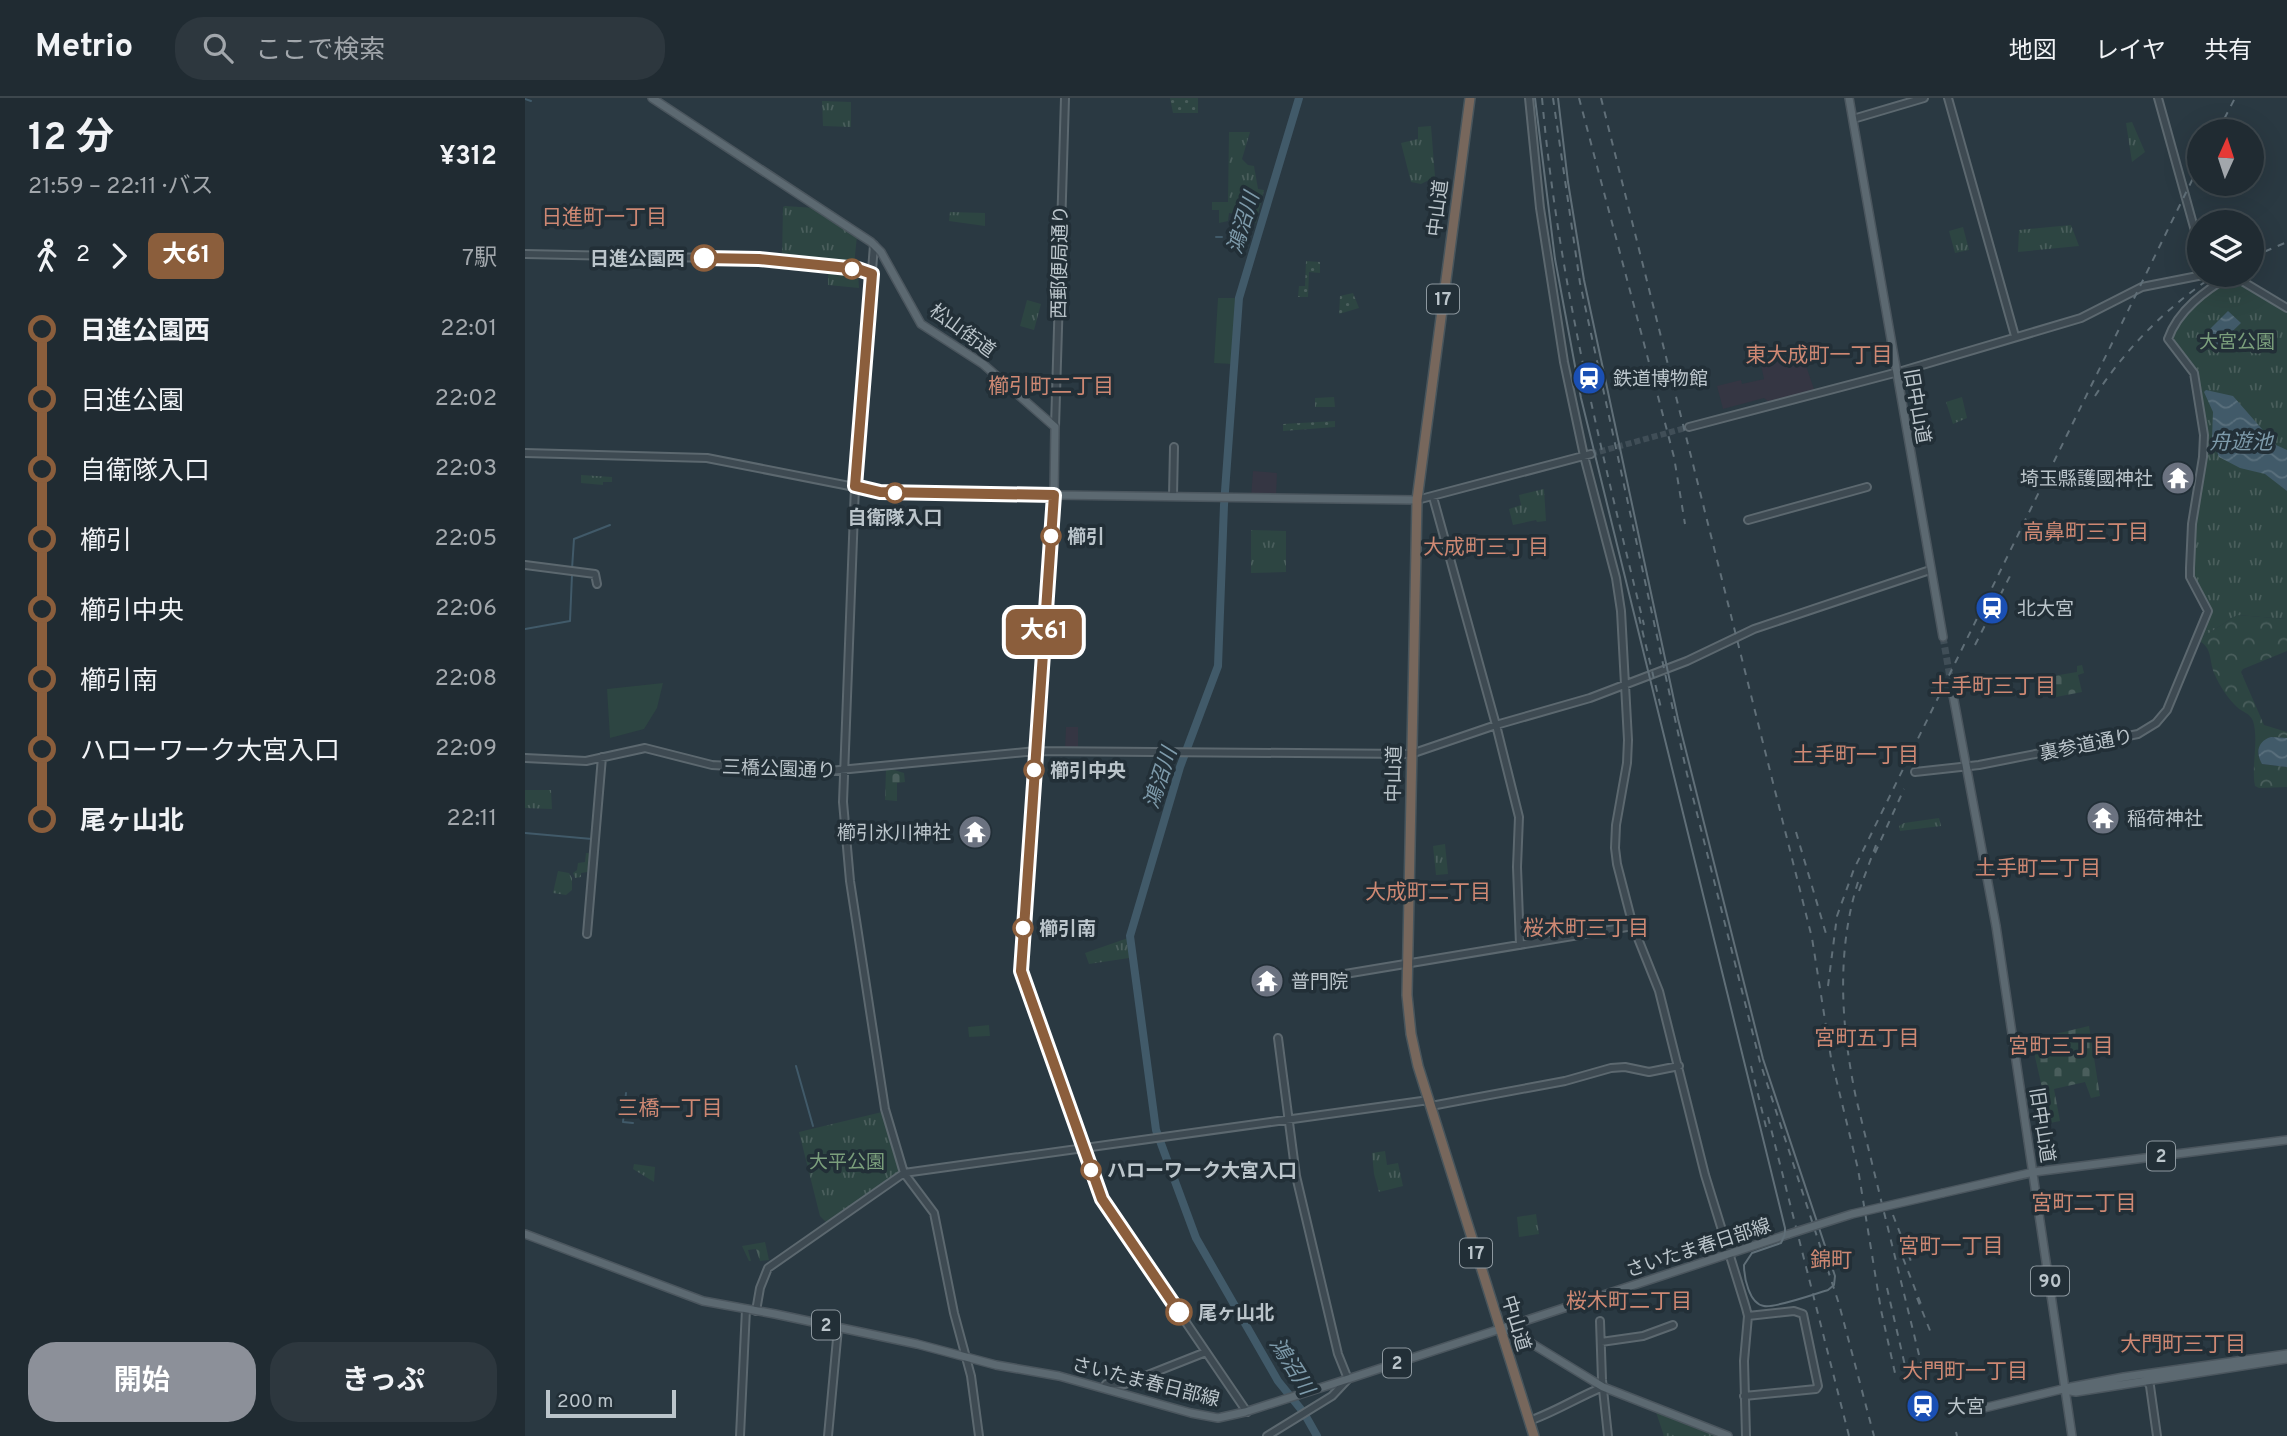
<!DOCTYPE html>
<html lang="ja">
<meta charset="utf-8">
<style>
body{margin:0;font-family:Overpass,"Noto Sans JP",sans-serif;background:#2d373e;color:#f1f3f6;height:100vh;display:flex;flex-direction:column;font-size:26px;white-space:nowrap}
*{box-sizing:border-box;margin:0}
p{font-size:23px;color:#a2a7ac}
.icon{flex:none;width:38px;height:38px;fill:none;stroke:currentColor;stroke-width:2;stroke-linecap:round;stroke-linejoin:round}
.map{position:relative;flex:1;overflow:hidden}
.sheet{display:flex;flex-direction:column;background:#202b32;width:525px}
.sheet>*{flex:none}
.badge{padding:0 14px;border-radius:10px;font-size:24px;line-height:46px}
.needle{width:46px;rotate:3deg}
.buttons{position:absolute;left:1662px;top:21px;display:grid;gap:14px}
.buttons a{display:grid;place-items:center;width:77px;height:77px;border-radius:50%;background:#202b32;box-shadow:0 7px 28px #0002,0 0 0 2px #3d474d;font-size:35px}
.scale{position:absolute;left:21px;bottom:18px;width:130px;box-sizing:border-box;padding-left:7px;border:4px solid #bbc5cb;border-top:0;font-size:19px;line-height:24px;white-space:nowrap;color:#bbc5cb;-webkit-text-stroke:5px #222f37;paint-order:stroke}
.map>.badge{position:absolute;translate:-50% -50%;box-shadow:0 0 0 4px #fff}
.legs{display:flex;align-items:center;gap:10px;height:77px;padding:0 28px;font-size:23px}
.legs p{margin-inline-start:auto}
.summary{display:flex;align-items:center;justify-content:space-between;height:119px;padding:0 28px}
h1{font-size:38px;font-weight:700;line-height:52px}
.action{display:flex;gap:14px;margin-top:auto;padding:14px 28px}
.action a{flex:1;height:80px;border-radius:28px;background:#8c9099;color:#fff;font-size:28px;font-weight:700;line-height:80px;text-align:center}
.action a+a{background:#2d373e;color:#f1f3f6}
ul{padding:0 28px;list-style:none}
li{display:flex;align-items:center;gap:24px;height:70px;font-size:26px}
li i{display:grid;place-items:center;width:10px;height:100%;margin:0 9px;background:currentColor}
li i::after{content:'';width:18px;height:18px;margin:-9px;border:5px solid;border-radius:50%;background:#202b32}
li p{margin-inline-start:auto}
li:first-child i{background:linear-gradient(#0000 50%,currentColor 0)}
li:last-child i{background:linear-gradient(currentColor 50%,#0000 0)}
header{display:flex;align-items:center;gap:42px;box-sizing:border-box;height:98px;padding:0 35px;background:#202b32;border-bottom:2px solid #3d474d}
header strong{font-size:33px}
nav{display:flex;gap:38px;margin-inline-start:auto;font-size:24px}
.search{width:490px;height:63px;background:#2d373e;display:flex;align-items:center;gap:18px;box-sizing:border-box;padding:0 24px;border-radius:28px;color:#a2a7ac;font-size:26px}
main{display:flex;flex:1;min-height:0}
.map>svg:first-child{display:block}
.medical{fill:#353643}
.grass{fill:url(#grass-dots)}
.forest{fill:url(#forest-crowns)}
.cemetery{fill:url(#cemetery-stones)}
.park{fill:url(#park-tufts)}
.pitch{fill:#2d4542}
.water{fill:url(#water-waves)}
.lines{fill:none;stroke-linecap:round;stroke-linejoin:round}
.stream{stroke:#415a69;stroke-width:2}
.river{stroke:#415a69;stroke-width:8}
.minor-tunnel{stroke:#404e57;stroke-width:6;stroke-dasharray:6 3;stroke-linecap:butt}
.major-tunnel{stroke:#404e57;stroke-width:7;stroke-dasharray:7 3.5;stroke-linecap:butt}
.minor-casing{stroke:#5c686f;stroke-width:10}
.major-casing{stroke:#4b565e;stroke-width:10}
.highway-casing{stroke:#48555c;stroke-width:12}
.minor{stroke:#3e4a52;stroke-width:6}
.major{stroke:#5c6971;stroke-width:7}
.highway{stroke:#77675c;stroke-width:9}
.tram{stroke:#606f78;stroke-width:2}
.rail{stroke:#606f78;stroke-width:2;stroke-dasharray:7 7;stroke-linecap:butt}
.major-bridge-casing{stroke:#4b565e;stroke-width:10;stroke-linecap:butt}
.major-bridge{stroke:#5c6971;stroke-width:7}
.line-1-casing{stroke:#fff;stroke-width:16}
.line-1{stroke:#8b5e3c;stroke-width:10}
.stop-1-dot{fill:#fff;stroke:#8b5e3c;stroke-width:3.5}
.labels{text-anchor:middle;stroke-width:7;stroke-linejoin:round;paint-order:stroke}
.shield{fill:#222f37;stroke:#8d989f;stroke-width:2}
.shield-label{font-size:18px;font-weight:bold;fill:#bbc5cb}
.street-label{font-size:19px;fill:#bbc5cb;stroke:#222f37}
.stop-label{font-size:19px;font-weight:bold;fill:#bbc5cb;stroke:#222f37;text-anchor:start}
.park-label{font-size:19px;fill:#7b9f7c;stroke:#222f37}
.poi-label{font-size:19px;fill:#bbc5cb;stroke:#222f37;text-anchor:start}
.neighbourhood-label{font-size:21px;fill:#ce8873;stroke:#222f37}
.water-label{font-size:21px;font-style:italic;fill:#7e9bab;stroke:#222f37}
</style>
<header>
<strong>Metrio</strong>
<div class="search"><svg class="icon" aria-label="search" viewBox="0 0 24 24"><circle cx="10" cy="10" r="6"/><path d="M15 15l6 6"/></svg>ここで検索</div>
<nav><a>地図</a><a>レイヤ</a><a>共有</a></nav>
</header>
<main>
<section class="sheet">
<div class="summary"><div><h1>12 分</h1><p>21:59 – 22:11 · バス</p></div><b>¥312</b></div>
<div class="legs"><svg class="icon" aria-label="walk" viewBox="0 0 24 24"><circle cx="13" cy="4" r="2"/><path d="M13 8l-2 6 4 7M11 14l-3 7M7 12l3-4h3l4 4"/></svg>2<svg class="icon" aria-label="forward" viewBox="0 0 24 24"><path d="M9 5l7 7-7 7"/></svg><b class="badge" style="background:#8b5e3c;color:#fff">大61</b><p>7駅</p></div>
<ul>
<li><i style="color:#8b5e3c"></i><b>日進公園西</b><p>22:01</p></li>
<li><i style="color:#8b5e3c"></i><span>日進公園</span><p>22:02</p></li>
<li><i style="color:#8b5e3c"></i><span>自衛隊入口</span><p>22:03</p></li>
<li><i style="color:#8b5e3c"></i><span>櫛引</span><p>22:05</p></li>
<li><i style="color:#8b5e3c"></i><span>櫛引中央</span><p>22:06</p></li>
<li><i style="color:#8b5e3c"></i><span>櫛引南</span><p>22:08</p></li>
<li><i style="color:#8b5e3c"></i><span>ハローワーク大宮入口</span><p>22:09</p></li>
<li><i style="color:#8b5e3c"></i><b>尾ヶ山北</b><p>22:11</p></li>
</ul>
<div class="action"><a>開始</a><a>きっぷ</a></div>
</section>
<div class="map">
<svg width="1762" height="1338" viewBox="0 0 1762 1338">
<defs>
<pattern id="grass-dots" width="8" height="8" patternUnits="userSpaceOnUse" patternTransform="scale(1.75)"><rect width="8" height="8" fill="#2d4542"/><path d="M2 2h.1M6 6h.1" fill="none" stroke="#4a5e5c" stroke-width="1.8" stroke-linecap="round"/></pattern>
<pattern id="forest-crowns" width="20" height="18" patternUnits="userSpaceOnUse" patternTransform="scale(1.75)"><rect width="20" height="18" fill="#2d4542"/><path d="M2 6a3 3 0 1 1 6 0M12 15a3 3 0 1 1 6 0" fill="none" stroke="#4a5e5c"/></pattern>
<pattern id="cemetery-stones" width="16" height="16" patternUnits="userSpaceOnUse" patternTransform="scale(1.75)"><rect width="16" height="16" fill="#2d4542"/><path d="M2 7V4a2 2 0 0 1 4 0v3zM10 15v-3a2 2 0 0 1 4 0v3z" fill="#4a5e5c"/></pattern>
<pattern id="park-tufts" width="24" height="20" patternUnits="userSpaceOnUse" patternTransform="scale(1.75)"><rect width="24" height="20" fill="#2d4542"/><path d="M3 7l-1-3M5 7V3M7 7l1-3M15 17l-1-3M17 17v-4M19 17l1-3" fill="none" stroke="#4a5e5c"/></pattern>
<pattern id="water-waves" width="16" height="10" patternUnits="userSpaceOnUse" patternTransform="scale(1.75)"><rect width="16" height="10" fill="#415a69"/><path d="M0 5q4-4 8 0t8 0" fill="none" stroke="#5a707d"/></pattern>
</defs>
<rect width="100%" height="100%" fill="#2a3942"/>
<path class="medical" d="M1277,256L1290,294L1246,306L1239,300L1198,311L1192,288L1216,282L1217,286L1239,281L1236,267Z
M728,373L752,375L751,399H726Z
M541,629H553V652L540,651Z"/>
<path class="grass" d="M645,0H673V15H648Z
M781,163L795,164V175L784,174L783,199H773L774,188H780Z
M828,195L834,210L814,216L815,198Z
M810,323V329L758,333V326Z"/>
<path class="forest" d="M1712,517L1762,521V553L1718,571L1716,574L1739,627L1762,634V640L1746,639L1734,649L1733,657L1737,666L1762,669V689L1734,690L1730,688C1726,669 1734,642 1728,623C1725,615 1717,614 1712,609C1704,602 1694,587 1690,577C1684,565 1688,552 1676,544V540Z"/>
<path class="cemetery" d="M1557,567L1559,575L1553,577L1557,594L1531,599L1528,578L1552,574V568Z
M363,670L379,675L380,684L372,685V703L360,702L361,671Z
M1564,928L1575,998L1566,1000L1560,984L1529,991L1535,1023L1525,1025L1508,950L1511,949L1509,941Z
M240,1144L244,1162L235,1163L231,1151L223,1152L226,1163H224L217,1148Z"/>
<path class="park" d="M297,3L326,4V29L298,28Z
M1607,24L1620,54L1607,64L1601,25Z
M906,28L910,79L896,86L886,84L876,45L893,41V29Z
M704,34H725L717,61L723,67L729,68L733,91L739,92L731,125L711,123V116L704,115L703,123L694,125V112H687V104H703Z
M260,108L290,110L332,138L329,167L257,160L258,109Z
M425,114L460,115V128L424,123Z
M1546,127L1554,148L1493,154L1494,132Z
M1438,129L1444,152L1430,155L1424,133Z
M303,171L333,174L334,190L303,187Z
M1705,180L1762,214V521L1712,517L1676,540L1686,514L1667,476L1669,425L1683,352L1682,330L1671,272L1649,246L1648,237L1669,208Z
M502,202L516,206L509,232L495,228Z
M809,299L810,309H790V300Z
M1437,299L1442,320L1428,326L1421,304Z
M56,377L87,379V384H78V387L56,385Z
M1019,391L1021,423L1012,424L1011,422L988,427L984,411L996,407L994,397Z
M726,432L761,433V474L726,475Z
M0,692H26L27,711L0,710Z
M1414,720L1416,728L1375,733L1374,728L1379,725Z
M920,746L923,776L911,777L908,748Z
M61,755H70L68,773L56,775V779L50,780L48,775L52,772L53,765L60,764Z
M33,773L44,775L47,780V792L41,797L28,795Z
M603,840L604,860L564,866L560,855Z
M357,1014L374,1071L373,1074L301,1124L295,1118L274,1034Z
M860,1053L862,1067L873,1065L878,1088L854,1094L849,1076L847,1055Z
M109,1066L130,1069L129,1084L108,1071Z
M1011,1116L1014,1136L994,1139L992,1119Z
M1131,1314L1192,1338H1139Z"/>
<path class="pitch" d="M693,200H711L706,266L689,265Z
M138,585L132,610L119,631L85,640L82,591Z
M464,927L465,938L444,939L443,929Z"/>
<path class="water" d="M1703,213L1716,225L1692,248L1680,236Z
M1681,292L1708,298L1751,347L1762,352V393L1740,376L1715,370L1694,359L1687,340L1688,314L1679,294Z
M1746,639L1762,640V669L1737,666C1730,654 1733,643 1746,639Z"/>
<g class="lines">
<path class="stream" d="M0,1L6,3
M691,139H697
M704,140L714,141
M47,471L49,441L85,427
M0,531L45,523L47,477
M0,735L67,741
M271,968L288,1028
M101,995L98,1024L108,1025"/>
<path class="river" d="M774,0L714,200L699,407L693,568L655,669L605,838L631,1032L671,1140L753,1283L779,1315L792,1338"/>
<path class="minor-tunnel" d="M1066,356L1164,329"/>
<path class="major-tunnel" d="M1418,539L1428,597"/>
<defs>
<path id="minor" d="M1004,0L1015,110L1039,264L1059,358L1091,480L1096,513L1103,642L1102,665L1091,727L1090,750L1092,766L1108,828L1134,893L1180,1077L1221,1210L1223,1218L1219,1263L1221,1338
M1423,0L1490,238
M1633,0L1675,151
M1328,21L1399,0
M349,147L330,388L318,704L325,783L360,1011L379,1075L409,1115L429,1215L446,1278L454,1338
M0,156L234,161L333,171L347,175
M1707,177L1762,210
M530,329L540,0
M1164,329L1377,273L1556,220L1617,189L1678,177
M0,355L182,360L355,394L529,397L496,873L577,1101L722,1314
M648,398L649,349
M908,399L971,627L994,719L992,769L995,847
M892,402L1066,356
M1223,422L1342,389
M0,467L70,476L72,486
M0,660L61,663L120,650L187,667L304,673L511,653L886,656L971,627L1065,600L1162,563L1229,531L1405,472
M1390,674L1454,667L1613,636L1631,625L1642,612L1683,513L1665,479V470L1667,426L1678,359L1679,337L1669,275L1643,241C1653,212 1681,192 1706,177
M62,836L77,659
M814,877L1108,828
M906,1008L1040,983L1086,970L1100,969L1124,974L1154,968
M231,1213L235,1190L243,1170L379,1075L904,1002
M1075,1223L1077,1282L1083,1338
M1076,1244L1118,1238L1148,1227
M1620,1279L1625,1288L1632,1338
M579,1290L581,1286H600L681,1254
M1219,1298L1291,1291L1293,1288L1278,1216L1269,1213L1223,1218
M1004,1323C1030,1314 1053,1299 1078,1289
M215,1338L221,1211
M303,1338L313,1230
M742,1338L807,1298L823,1281L813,1256L771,1078L753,940"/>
<path id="major" d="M127,0L346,144L356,154L396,226L458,266L530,329L529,397L892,402
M1324,0L1418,539
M1428,597L1471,828L1547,1338
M1418,1095L1509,1074L1762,1042
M0,1136L178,1203L250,1216L392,1246L471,1267L534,1278L666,1315L693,1320L720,1314L823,1281L1264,1136
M977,1231L986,1233L1078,1289L1203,1338
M1540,1292L1551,1294L1762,1261
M1459,1310L1546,1289L1599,1279L1762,1256"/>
<path id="highway" d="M945,0L892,402L882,897L886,936L893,968L1009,1338"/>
</defs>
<use href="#minor" class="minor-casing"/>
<use href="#major" class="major-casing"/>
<use href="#highway" class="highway-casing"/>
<use href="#minor" class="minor"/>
<use href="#major" class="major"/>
<use href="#highway" class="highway"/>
<path class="tram" d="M1010,0L1030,161L1056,300L1260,1130V1136L1256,1145L1227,1155L1219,1167C1219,1179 1224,1206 1239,1208C1251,1210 1290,1196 1303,1192L1309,1187L1310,1178L1238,961L1153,621L1059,182L1043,84L1033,0"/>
<path class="rail" d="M1017,0C1033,180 1076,352 1119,527
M1028,0L1055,185L1162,676L1235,964L1314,1206L1349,1338
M1054,0L1149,359L1160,426
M1076,0L1287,840L1306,960L1333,1071L1356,1212L1370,1275
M1693,33L1710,0
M1727,159L1762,144
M1570,298C1602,249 1642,209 1690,177
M1114,519L1137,614
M1450,547L1485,478
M1271,734L1302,839
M1350,755L1379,691
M1333,784C1311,854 1316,928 1331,1000L1397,1269
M1334,793L1351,747
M1303,888L1312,818L1329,771L1675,66
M1226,968L1241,1029
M1243,1019L1324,1338
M1368,1117L1387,1166
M1378,1160L1397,1209
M1362,1190L1381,1272
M1392,1200L1406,1235
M1431,1334L1432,1338"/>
<defs>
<path id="major-bridge" d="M1264,1136L1327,1116L1418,1095"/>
</defs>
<use href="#major-bridge" class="major-bridge-casing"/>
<use href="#major-bridge" class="major-bridge"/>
</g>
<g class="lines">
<defs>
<path id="line-1" d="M179,160L234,161L333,171L347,176L330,388L355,394L529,397L496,873L577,1101L654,1214"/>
</defs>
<use href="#line-1" class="line-1-casing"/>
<use href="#line-1" class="line-1"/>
</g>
<defs>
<symbol id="station-disc" viewBox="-11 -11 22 22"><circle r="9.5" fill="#1a4fb4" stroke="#222f37"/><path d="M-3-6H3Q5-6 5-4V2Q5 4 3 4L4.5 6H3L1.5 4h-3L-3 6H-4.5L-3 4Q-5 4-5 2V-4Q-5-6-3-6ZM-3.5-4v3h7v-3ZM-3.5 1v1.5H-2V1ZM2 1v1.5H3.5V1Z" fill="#fff"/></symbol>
<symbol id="temple-disc" viewBox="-11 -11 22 22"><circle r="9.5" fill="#6b7280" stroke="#222f37"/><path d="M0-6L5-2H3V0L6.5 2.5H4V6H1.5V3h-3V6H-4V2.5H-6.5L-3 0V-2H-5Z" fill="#fff"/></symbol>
</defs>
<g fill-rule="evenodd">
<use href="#station-disc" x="1045" y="261" width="38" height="38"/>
<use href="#temple-disc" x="1634" y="361" width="38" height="38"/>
<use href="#station-disc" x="1448" y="491" width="38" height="38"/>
<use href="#temple-disc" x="1559" y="701" width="38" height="38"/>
<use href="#temple-disc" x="431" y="715" width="38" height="38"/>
<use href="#temple-disc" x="723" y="864" width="38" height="38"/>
<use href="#station-disc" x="1379" y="1289" width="38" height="38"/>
</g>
<g class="stop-1-dot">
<circle cx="179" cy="160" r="12"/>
<circle cx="327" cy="171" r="9"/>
<circle cx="370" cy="395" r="9"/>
<circle cx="526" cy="438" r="9"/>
<circle cx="509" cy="672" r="9"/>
<circle cx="498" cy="830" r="9"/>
<circle cx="566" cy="1072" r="9"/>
<circle cx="654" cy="1214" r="12"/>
</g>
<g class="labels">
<g class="shield">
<rect x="902" y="186.5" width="32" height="29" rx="5"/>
<rect x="1622" y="1043.5" width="28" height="29" rx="5"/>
<rect x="935" y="1140.5" width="32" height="29" rx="5"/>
<rect x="1506" y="1168.5" width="38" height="29" rx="5"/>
<rect x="287" y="1212.5" width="28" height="29" rx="5"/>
<rect x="858" y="1250.5" width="28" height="29" rx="5"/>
</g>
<g class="shield-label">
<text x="918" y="207">17</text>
<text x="1636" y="1064">2</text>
<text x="951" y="1161">17</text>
<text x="1525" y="1189">90</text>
<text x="301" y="1233">2</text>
<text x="872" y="1271">2</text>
</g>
<g class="street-label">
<text transform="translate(912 110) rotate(-83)" y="7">中山道</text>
<text transform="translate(534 164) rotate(-89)" y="7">西郵便局通り</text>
<text transform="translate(438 232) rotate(36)" y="7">松山街道</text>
<text transform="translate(1393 308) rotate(80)" y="7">旧中山道</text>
<text transform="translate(1561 646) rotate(-11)" y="7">裏参道通り</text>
<text transform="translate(254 670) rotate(2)" y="7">三橋公園通り</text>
<text transform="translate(868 676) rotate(-89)" y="7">中山道</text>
<text transform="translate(1518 1027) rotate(81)" y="7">旧中山道</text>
<text transform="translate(1173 1149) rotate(-18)" y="7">さいたま春日部線</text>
<text transform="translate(992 1225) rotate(73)" y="7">中山道</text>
<text transform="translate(621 1283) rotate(14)" y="7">さいたま春日部線</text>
</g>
<g class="stop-label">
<text x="160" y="167" text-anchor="end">日進公園西</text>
<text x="370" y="426" text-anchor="middle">自衛隊入口</text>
<text x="542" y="445">櫛引</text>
<text x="525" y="679">櫛引中央</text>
<text x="514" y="837">櫛引南</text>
<text x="582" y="1079">ハローワーク大宮入口</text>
<text x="673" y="1221">尾ヶ山北</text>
</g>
<g class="park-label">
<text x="1712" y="250">大宮公園</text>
<text x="322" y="1070">大平公園</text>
</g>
<g class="poi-label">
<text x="1088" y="287">鉄道博物館</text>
<text x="1628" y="387" text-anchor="end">埼玉縣護國神社</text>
<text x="1492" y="517">北大宮</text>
<text x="1602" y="727">稲荷神社</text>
<text x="426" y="741" text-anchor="end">櫛引氷川神社</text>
<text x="766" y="890">普門院</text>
<text x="1422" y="1315">大宮</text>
</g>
<g class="neighbourhood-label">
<text x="79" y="126">日進町一丁目</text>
<text x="1294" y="264">東大成町一丁目</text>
<text x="526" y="295">櫛引町二丁目</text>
<text x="1561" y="441">高鼻町三丁目</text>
<text x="961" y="456">大成町三丁目</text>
<text x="1468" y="595">土手町三丁目</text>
<text x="1331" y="664">土手町一丁目</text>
<text x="1513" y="777">土手町二丁目</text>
<text x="903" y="801">大成町二丁目</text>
<text x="1061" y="837">桜木町三丁目</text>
<text x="1342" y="947">宮町五丁目</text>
<text x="1536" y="955">宮町三丁目</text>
<text x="145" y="1017">三橋一丁目</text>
<text x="1559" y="1112">宮町二丁目</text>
<text x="1426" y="1155">宮町一丁目</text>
<text x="1306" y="1169">錦町</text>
<text x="1104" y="1210">桜木町二丁目</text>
<text x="1658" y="1253">大門町三丁目</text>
<text x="1440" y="1280">大門町一丁目</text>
</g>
<g class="water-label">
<text transform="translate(718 125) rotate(-73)" y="7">鴻沼川</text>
<text x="1716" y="351">舟遊池</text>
<text transform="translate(635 680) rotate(-72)" y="7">鴻沼川</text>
<text transform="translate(767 1268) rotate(58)" y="7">鴻沼川</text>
</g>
</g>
</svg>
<div class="buttons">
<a><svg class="needle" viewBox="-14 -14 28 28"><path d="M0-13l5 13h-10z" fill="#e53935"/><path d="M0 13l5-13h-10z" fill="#a2a7ac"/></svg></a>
<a><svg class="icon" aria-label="layers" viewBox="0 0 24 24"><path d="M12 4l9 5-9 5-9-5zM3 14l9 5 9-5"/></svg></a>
</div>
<div class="scale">200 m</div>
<b class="badge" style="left:519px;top:534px;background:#8b5e3c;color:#fff">大61</b>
</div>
</main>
